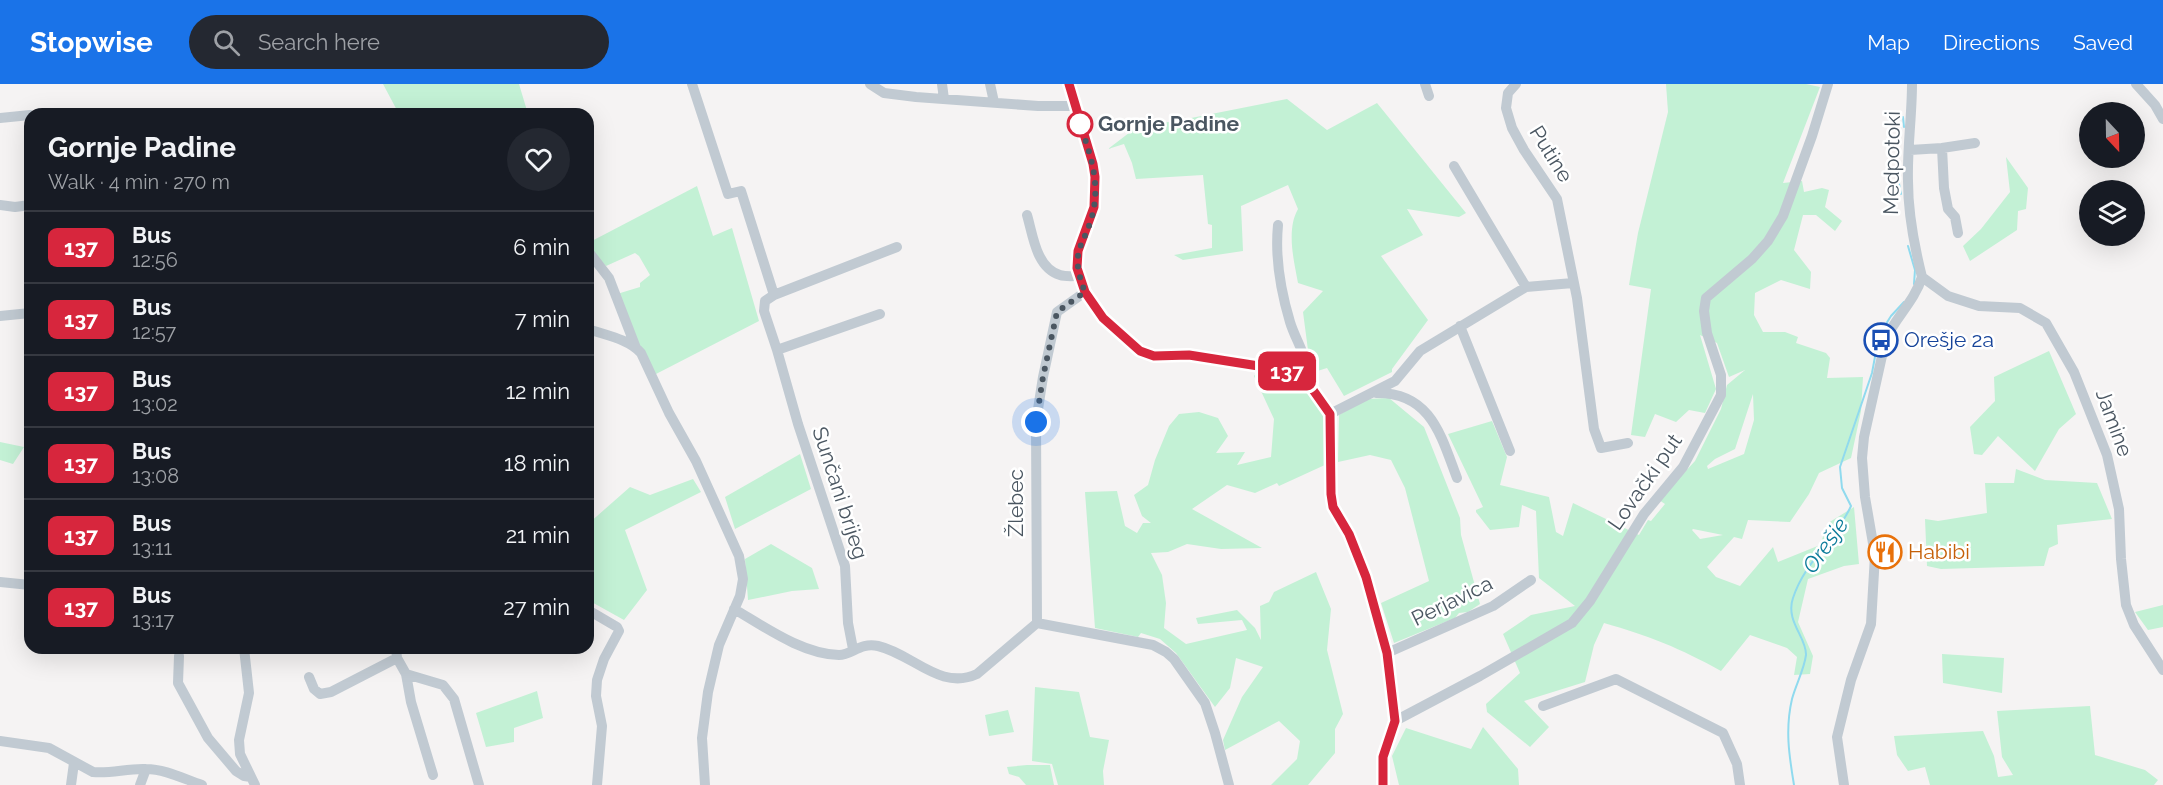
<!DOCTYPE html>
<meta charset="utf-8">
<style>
body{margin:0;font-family:Raleway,sans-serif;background:#242831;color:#f1f3f6;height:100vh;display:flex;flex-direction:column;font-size:22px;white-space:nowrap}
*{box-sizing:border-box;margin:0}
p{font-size:20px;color:#9ea1a6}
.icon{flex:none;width:33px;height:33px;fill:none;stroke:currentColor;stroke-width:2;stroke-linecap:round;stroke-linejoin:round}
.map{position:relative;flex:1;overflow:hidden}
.sheet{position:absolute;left:24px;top:24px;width:570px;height:546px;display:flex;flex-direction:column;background:#171b24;border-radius:18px;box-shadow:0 6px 24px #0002}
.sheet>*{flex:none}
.badge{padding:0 12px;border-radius:9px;font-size:21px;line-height:39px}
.needle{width:39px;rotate:158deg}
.fabs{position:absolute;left:2079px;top:18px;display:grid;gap:12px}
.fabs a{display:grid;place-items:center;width:66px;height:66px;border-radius:50%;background:#171b24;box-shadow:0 6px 24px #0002;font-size:30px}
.you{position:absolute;width:30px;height:30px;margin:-15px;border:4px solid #fff;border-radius:50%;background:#1a73e8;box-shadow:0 0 0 9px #1a73e833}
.map>.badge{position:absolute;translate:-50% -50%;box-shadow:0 0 0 3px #fff}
.round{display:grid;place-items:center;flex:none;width:63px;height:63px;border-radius:32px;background:#242831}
.head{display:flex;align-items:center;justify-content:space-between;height:102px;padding:0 24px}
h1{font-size:28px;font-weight:700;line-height:45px}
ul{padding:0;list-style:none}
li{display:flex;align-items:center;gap:18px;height:72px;padding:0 24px;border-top:2px solid #363941}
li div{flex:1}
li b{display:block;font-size:22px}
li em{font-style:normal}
li .badge{min-width:66px;font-weight:700;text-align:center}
header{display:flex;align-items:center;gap:36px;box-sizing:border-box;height:84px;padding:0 30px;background:#1a73e8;color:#fff}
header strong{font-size:28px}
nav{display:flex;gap:33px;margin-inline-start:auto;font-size:21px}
.search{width:420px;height:54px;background:#242831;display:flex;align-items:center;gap:15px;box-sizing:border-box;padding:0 21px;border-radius:33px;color:#9ea1a6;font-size:22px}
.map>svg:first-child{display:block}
.green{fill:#c3f1d5;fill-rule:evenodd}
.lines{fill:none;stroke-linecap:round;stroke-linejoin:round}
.stream{stroke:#90daee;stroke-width:2}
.minor{stroke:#c1cad2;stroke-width:10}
.line-casing{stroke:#fff;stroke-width:14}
.line{stroke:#d7263d;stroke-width:9}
.walk{stroke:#4a5661;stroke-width:6;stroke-dasharray:0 10.8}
.stop-dot{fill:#fff;stroke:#d7263d;stroke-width:3}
.labels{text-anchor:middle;stroke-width:5;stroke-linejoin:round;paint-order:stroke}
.stop-label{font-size:21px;font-weight:bold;fill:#4a5661;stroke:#fff;text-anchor:start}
.street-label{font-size:21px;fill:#4a5661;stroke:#fff}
.transit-label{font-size:21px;fill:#164399;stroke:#fff;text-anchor:start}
.food-label{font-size:21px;fill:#c56008;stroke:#fff;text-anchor:start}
.water-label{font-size:22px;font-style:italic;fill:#0c7c9b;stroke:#fff}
</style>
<header>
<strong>Stopwise</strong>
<div class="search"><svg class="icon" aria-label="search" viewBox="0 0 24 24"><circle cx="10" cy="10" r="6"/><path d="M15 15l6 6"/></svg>Search here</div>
<nav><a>Map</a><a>Directions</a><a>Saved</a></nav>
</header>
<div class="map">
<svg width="2163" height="701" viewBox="0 0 2163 701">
<rect width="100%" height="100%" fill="#f5f3f3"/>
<path class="green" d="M383,0H519L528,30H399Z
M1666,0H1806L1820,3L1783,99L1802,97L1804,108L1822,104L1829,106L1825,123L1842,137L1835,147L1816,131H1803L1794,166L1811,188L1810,205L1781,196L1755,209L1754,231L1763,248H1785L1798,253L1796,259L1826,269L1830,274L1827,294L1863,293L1861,327L1851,374L1819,389L1809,410L1790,438L1748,436L1742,455L1734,453L1707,483L1716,493L1740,502L1773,463L1778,478L1820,461L1828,439L1854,423L1859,480L1844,482L1808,495L1798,538L1813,572L1810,590L1794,591L1797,573L1787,564L1750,551L1721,587C1680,564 1649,552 1604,539L1594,561L1585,598L1524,617L1549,643L1530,663L1487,628L1486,620L1520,589L1503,550L1531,531L1575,522L1539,494L1536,427L1522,421L1519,443L1490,446L1476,428V426L1483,423L1448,350L1492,337L1507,373L1500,401L1549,413L1556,448L1563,452L1573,419L1639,451L1648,436L1651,437L1665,420L1659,416L1695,377L1721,325L1727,301L1745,286L1729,293L1717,259L1700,251L1716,305L1705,329L1689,326L1676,338L1655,330L1645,353L1631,351L1651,205L1629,201L1638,149L1668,28ZM1753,310L1754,336L1744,370L1708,385L1707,382L1715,375L1735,365ZM1692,446L1693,445L1723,451L1700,455Z
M1287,15L1327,46L1377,19L1466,129L1459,133L1407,125L1423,151L1381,172L1428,236L1392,285V288L1344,312L1327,284L1311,289L1303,228L1323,207L1298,199C1294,177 1286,146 1298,125L1288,101L1241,122L1243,167L1183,176L1174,171L1212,164V141L1208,140L1203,91L1136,95L1132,79L1124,60L1108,65L1138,42L1176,37Z
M2006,73L2028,104L2026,125L2018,127L2017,146L1970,177L1963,162L1981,145L2010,108Z
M697,102L713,152L732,144L759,237L656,290L634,253L617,210L640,203V199L650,191L639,172L635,169L606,182L588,163V159Z
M2049,267L2076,330L2059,345L2035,387L1998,352L1982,371L1974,370L1970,343L1995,317L1994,293Z
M1259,286L1305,298L1326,329L1327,380L1279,402L1277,399L1255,409L1227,401L1192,425L1262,464L1221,465L1187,460L1168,468L1151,469L1162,491L1166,519L1164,544L1186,560L1247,546L1242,536L1198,540L1196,534L1237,526L1255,544L1261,556L1260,522L1269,518L1274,508L1316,488L1331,525L1327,566L1343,630L1335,645V669L1308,701H1271L1297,675L1300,657L1279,637L1225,666L1223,656L1242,613L1263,583L1236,574L1230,604L1215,623L1176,569L1160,555L1141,549L1138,553L1095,544L1085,408L1117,407L1125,442L1137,449L1143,439H1151L1142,432L1134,411L1148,401L1155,376L1169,342L1179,330L1199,328L1218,334L1228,352L1216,369L1245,368L1237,381L1271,373L1274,335L1254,292Z
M1389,314L1424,343L1460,434L1461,451L1480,520L1468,528L1459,529L1455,534L1394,559L1381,519L1429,497L1405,404L1391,376L1370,371L1338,378L1339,331L1366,315Z
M0,358L24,363L13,380L0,376Z
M800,370L811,405L735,445L725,413Z
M2016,385L2045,396L2097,399L2112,435L2057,441L2058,460L2049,464L2044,482L1941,485L1927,482L1925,435L1938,437L1987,429L1985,399H2014Z
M693,395L701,408L625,446L647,506L624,536L588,516V440L630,403L650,411Z
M771,460L812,484L819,505L792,507L748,516L745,475Z
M2163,521V543L2148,546L2135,528Z
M1942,570L2004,574L2002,609L1943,599Z
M1035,603L1079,608L1090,653L1109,656L1103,687L1104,701H1058L1052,680L1032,677Z
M537,607L543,634L514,644V658L486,663L476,629Z
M2090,622L2095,671L2145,686L2158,696L2154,701H1930L1925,683L1908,687L1897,671L1894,652L1983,647L1994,672L1998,693L2013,691L2002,673L1997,627Z
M1008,626L1014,648L989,652L985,631Z
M1483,643L1518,685L1519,701H1399L1392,672L1406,644L1471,665Z
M1027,681H1050L1054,701H1026L1019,693L1009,690L1007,683Z"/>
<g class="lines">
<path class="stream" d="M1903,33L1904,43
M1899,100L1901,110
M1908,162L1915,186L1914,200
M1794,701C1789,671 1785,645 1792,615C1796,600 1804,586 1806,571C1807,554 1785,537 1793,514C1805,477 1835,457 1851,422L1842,404L1840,383L1872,289L1879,251L1891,232L1904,218"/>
<path class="minor" d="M692,0L728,110L741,107L774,211L765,217L764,227L777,266L798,340L845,482L848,539L853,565
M870,0L884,9L916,13L1038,22H1074
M942,0L944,15
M990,0L994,18
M1069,0L1095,86L1094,122L1078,167L1077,177L1079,192L1085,208L1103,234L1140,267L1154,272L1189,271L1284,286L1306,296L1330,330L1331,410L1333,423L1349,450L1366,493L1387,569L1395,637L1383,673V701
M1425,0L1429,12
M1516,0L1508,9L1506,24L1512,44L1524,66L1557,115L1577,214L1594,345L1601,364L1628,359
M1912,0C1912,32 1907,65 1908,97C1908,130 1914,161 1922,193
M2136,0L2155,21L2163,35
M0,34L30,31
M1942,64L1975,59
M1910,66L1942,64L1944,104L1948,125L1955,133L1958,149
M1454,82L1526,203
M0,121L15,123L30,121
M1027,131C1033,151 1036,184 1060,191C1066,193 1073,192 1079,192
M1278,141C1275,172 1281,208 1290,238C1296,258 1310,275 1306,296
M588,167L609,194L636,264
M1922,193L1948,212L1979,222L2020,224L2046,239L2074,288L2107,371L2119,425L2121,475L2126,521L2134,541L2163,586
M774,211L897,163
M0,232L30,229
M1460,242L1510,367
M588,245C605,251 629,255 641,269L669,329L696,377L739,472L743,495L740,512L719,561L708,608L702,654L705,701
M777,266L880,230
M1376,309C1431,308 1441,352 1457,394
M1330,330L1395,297L1420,267L1526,203L1573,199
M0,498L30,501
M734,525C765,543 802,570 839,571C852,571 860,558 878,562C913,570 940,607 977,590L1037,539L1153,561L1166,568L1174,575L1205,619L1215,649L1229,701
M588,526L617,543L619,547L604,575L597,596L596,612L602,642L597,701
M1037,539L1036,338L1043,293L1057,228L1085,208
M244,564L249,609L239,656L240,670L255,701
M396,564L397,574L406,590L443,601L454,615L479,701
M1387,569L1493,522L1531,496
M179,572L178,599L208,654L236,687L244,692L251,693
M406,590L411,618L433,691
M309,593L314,605L320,610L331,608L397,574
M1543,622L1616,595L1723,649L1737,680L1740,701
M1395,637L1480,592L1572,539L1590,517L1644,430L1683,383L1721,311V291L1707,249L1704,227L1706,214L1752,175L1768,157L1783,132L1812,52L1828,0
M0,657L49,664L93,688C110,690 128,684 146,685C165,685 184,695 202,701
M71,701L74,679
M140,701L146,685
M1844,701L1837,653L1851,596L1871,540L1875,471L1865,413L1862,374L1864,353L1886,254C1897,232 1915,216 1922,193"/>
</g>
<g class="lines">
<defs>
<path id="line" d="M1069,0L1093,80L1095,93L1094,123L1078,167L1077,184L1085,208L1103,234L1140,267L1154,272L1189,271L1284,286L1306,296L1330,330L1331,410L1333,423L1349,450L1366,493L1387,569L1395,637L1383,673V701"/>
</defs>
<use href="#line" class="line-casing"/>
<use href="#line" class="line"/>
<path class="walk" d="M1036,338L1043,293L1057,228L1085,208C1067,162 1087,163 1094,123C1099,93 1089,67 1080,40"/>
</g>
<defs>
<symbol id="bus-ring" viewBox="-11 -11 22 22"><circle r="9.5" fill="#fff" stroke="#1a4fb4" stroke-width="1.5"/><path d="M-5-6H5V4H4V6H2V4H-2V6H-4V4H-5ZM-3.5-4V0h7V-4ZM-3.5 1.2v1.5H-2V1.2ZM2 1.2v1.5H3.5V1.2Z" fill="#1a4fb4"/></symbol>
<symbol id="restaurant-ring" viewBox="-11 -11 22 22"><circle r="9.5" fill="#fff" stroke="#e8710a" stroke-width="1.5"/><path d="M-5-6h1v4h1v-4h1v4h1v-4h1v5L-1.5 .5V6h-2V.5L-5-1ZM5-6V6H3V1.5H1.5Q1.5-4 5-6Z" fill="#e8710a"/></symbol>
</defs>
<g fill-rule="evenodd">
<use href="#bus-ring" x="1862" y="237" width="38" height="38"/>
<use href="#restaurant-ring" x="1866" y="449" width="38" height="38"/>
</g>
<circle class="stop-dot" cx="1080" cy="40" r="12"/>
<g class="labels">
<g class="stop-label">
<text x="1098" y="47">Gornje Padine</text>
</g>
<g class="street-label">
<text transform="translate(1551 70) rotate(58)" y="7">Putine</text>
<text transform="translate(1892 79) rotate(-89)" y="7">Medpotoki</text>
<text transform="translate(2114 339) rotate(70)" y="7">Jamine</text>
<text transform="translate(1645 398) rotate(-55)" y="7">Lovački put</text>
<text transform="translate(840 409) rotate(72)" y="7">Sunčani brijeg</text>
<text transform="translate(1016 419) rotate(-90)" y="7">Žlebec</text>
<text transform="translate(1452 517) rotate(-26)" y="7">Perjavica</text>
</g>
<g class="transit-label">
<text x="1904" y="263">Orešje 2a</text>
</g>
<g class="food-label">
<text x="1908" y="475">Habibi</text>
</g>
<g class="water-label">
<text transform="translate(1825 461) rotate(-55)" y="8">Orešje</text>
</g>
</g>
</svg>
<div class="fabs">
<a><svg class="needle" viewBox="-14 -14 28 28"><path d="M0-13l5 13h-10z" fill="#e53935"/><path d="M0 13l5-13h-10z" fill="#9ea1a6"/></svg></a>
<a><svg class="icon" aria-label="layers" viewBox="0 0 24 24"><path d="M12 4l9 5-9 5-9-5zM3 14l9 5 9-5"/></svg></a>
</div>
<div class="you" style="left:1036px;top:338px"></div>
<b class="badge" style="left:1287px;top:287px;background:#d7263d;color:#fff">137</b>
<section class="sheet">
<div class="head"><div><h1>Gornje Padine</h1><p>Walk · 4 min · 270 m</p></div><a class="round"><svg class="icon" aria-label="heart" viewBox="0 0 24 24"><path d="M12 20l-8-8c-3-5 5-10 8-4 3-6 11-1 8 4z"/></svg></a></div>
<ul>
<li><span class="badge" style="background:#d7263d;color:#fff">137</span><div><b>Bus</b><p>12:56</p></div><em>6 min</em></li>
<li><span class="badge" style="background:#d7263d;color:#fff">137</span><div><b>Bus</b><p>12:57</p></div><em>7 min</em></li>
<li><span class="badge" style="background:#d7263d;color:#fff">137</span><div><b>Bus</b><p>13:02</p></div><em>12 min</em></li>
<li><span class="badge" style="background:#d7263d;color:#fff">137</span><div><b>Bus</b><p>13:08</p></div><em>18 min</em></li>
<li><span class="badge" style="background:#d7263d;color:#fff">137</span><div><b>Bus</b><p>13:11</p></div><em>21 min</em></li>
<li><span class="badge" style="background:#d7263d;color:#fff">137</span><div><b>Bus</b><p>13:17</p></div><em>27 min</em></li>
</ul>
</section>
</div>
